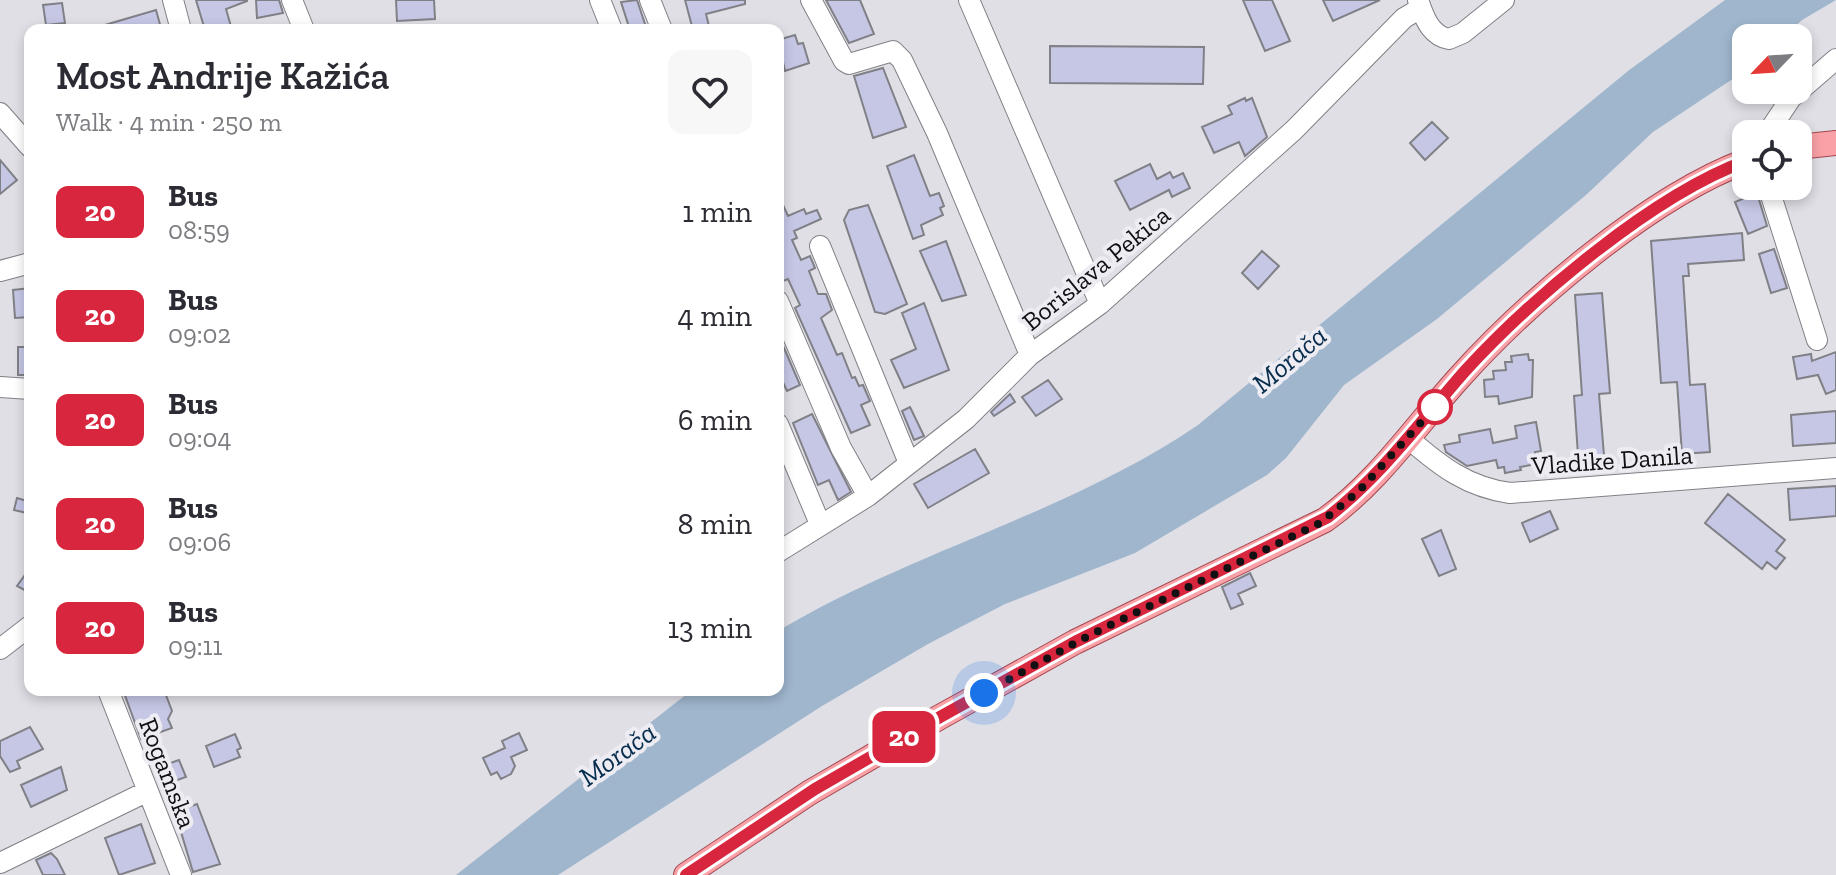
<!DOCTYPE html>
<meta charset="utf-8">
<style>
body{margin:0;font-family:"Zilla Slab",serif;background:#f7f7f7;color:#2b2b33;height:100vh;display:flex;flex-direction:column;font-size:30px;white-space:nowrap}
*{box-sizing:border-box;margin:0}
p{font-size:26px;color:#7c7c81}
.icon{flex:none;width:44px;height:44px;fill:none;stroke:currentColor;stroke-width:2;stroke-linecap:round;stroke-linejoin:round}
.map{position:relative;flex:1;overflow:hidden}
.details{position:absolute;left:24px;top:24px;width:760px;height:672px;display:flex;flex-direction:column;background:#fff;border-radius:16px;box-shadow:0 4px 12px #0003}
.details>*{flex:none}
.badge{padding:0 16px;border-radius:12px;font-size:28px;line-height:52px}
.needle{width:52px;rotate:245deg}
.tools{position:absolute;left:1732px;top:24px;display:grid;gap:16px}
.tools a{display:grid;place-items:center;width:80px;height:80px;border-radius:16px;background:#fff;box-shadow:0 4px 12px #0003;font-size:40px}
.you{position:absolute;width:40px;height:40px;margin:-20px;border:6px solid #fff;border-radius:50%;background:#1a73e8;box-shadow:0 0 0 12px #1a73e833}
.map>.badge{position:absolute;translate:-50% -50%;box-shadow:0 0 0 4px #fff}
.round{display:grid;place-items:center;flex:none;width:84px;height:84px;border-radius:16px;background:#f7f7f7}
.headline{display:flex;align-items:center;justify-content:space-between;height:136px;padding:0 32px}
h1{font-size:38px;font-weight:600;line-height:60px}
ul{padding:0;list-style:none}
li{display:flex;align-items:center;gap:24px;height:104px;padding:0 32px}
li div{flex:1}
li b{display:block;font-size:30px}
li em{font-style:normal}
li .badge{min-width:88px;font-weight:700;text-align:center}
.map>svg:first-child{display:block}
.water{fill:#9fb6cd}
.building{fill:#c6c7e5;stroke:#808087;stroke-width:2}
.lines{fill:none;stroke-linecap:round;stroke-linejoin:round}
.minor-casing{stroke:#828086;stroke-width:22}
.major-casing{stroke:#a5464e;stroke-width:26}
.minor{stroke:#fff;stroke-width:20}
.major{stroke:#f9a1a7;stroke-width:24}
.line-casing{stroke:#fff;stroke-width:18}
.line{stroke:#d7263d;stroke-width:12}
.walk{stroke:#111113;stroke-width:8;stroke-dasharray:0 14.4}
.stop-dot{fill:#fff;stroke:#d7263d;stroke-width:4}
.labels{text-anchor:middle;stroke-width:8;stroke-linejoin:round;paint-order:stroke}
.street-label{font-size:26px;fill:#111113;stroke:#eeecf3}
.water-label{font-size:28px;font-style:italic;fill:#062d4d;stroke:#eeecf3}
</style>
<div class="map">
<svg width="1836" height="875" viewBox="0 0 1836 875">
<rect width="100%" height="100%" fill="#e0dfe6"/>
<path class="water" d="M1725,0H1836L1802,20L1783,38H1746V70L1653,132L1586,195L1437,319L1344,385L1286,458L1267,475L1135,553L1005,604L928,644L822,706L558,875H456L692,690H778V631C912,551 1069,513 1198,425L1628,71Z"/>
<path class="building" d="M196,0H247V1L226,9L232,30H205Z
M256,0H279L283,13L257,18Z
M396,0H434L435,19L397,21Z
M637,0L646,27L630,30L621,2Z
M685,0H745V4L706,14L710,30H693Z
M826,0H860L874,34L849,43Z
M1243,0H1272L1290,41L1265,51Z
M1323,0H1380L1333,21Z
M62,3L65,23L46,25L43,5Z
M156,10L161,28L99,30L98,27Z
M795,35L798,44L803,43L809,63L785,71L778,40Z
M1050,46L1204,47L1203,84L1050,83Z
M883,68L906,127L873,138L854,76Z
M1245,98L1246,101L1252,98L1267,137L1245,156L1239,142L1214,153L1202,127L1232,114L1228,106Z
M1432,122L1448,138L1425,160L1410,143Z
M914,155L930,196L939,193L944,206L940,208L943,215L921,225L924,235L913,239L887,166Z
M0,160L17,180L0,194Z
M1150,164L1157,179L1170,172L1173,178L1183,173L1190,188L1172,197L1169,190L1130,210L1115,181Z
M1757,193L1767,226L1748,234L1735,202Z
M778,194L788,216L804,209L806,214L817,210L821,219L794,231L797,238L792,240L801,260L810,256L815,268L809,271L818,294H826L832,310L821,318L837,355L842,353L852,378L855,377L859,386L863,385L870,401L861,405L870,425L851,433L795,308L800,305L788,279L778,283Z
M868,205L907,304L885,314L875,312L844,220L849,210Z
M1742,233L1744,260L1688,264L1689,276H1683L1690,385L1705,384L1710,452L1682,454L1677,382L1661,383L1651,241Z
M946,241L966,295L942,301L920,251Z
M1774,249L1787,288L1771,293L1759,254Z
M1262,251L1279,266L1258,289L1242,273Z
M30,288V317L15,318L13,290Z
M1602,293L1610,393L1599,394L1605,468L1579,470L1574,396L1582,395L1575,295Z
M924,303L949,370L904,388L891,360L916,349L902,313Z
M778,334L800,385L787,391L781,378L778,379Z
M18,347H29L30,375H18Z
M1836,352V390L1826,394L1818,375L1797,379L1793,357L1811,354L1812,361Z
M1528,354L1529,360H1533L1532,397L1499,404L1498,396L1485,397L1484,380L1494,379L1493,371L1506,370L1505,362H1512L1511,356Z
M1048,380L1062,399L1036,416L1022,397Z
M1010,394L1015,402L994,416L991,412Z
M910,407L924,436L914,440L902,411Z
M1836,411V443L1793,446L1791,415Z
M812,414L851,492L838,500L829,480L818,485L793,423Z
M1536,422L1541,451L1535,452L1537,464L1520,467L1521,470L1505,473L1504,467L1498,468L1496,460L1467,466L1446,452L1444,445L1460,442L1459,435L1490,429L1493,443L1517,438L1515,426Z
M975,449L989,473L928,508L914,484Z
M1836,486V516L1790,520L1788,489Z
M1728,494L1785,540L1776,551L1785,558L1776,569L1767,562L1762,569L1705,523Z
M17,498L30,502L27,513L14,510Z
M1550,511L1558,529L1530,542L1522,523Z
M1441,530L1456,569L1439,576L1422,539Z
M30,568V593L17,586Z
M1250,573L1256,586L1238,594L1243,604L1231,609L1222,587Z
M123,690H164L172,711L168,719L172,728L141,739Z
M30,727L43,749L17,761L20,768L10,772L0,756V741Z
M519,733L527,750L511,757L515,766L511,774L501,779L497,772L491,775L483,758L505,748L502,741Z
M235,734L241,748L237,750L240,757L214,767L206,746Z
M179,760L186,777L166,784L159,767Z
M61,767L67,790L31,807L21,785Z
M197,804L220,864L193,872L175,812Z
M141,824L155,863L119,875L105,838Z
M51,853L57,859L65,875H43L36,860Z"/>
<g class="lines">
<defs>
<path id="minor" d="M173,0L181,30
M292,0L304,30
M600,0L612,30
M650,0L662,30
M811,0L844,61L849,64L893,51L902,60L937,133L1030,355
M969,0L1100,304
M1421,8C1426,22 1433,36 1449,39L1463,33L1504,0
M0,113L30,147
M1767,134L1791,98L1836,59
M1768,186L1817,340
M820,246L909,463
M0,271L30,263
M778,301L841,448L868,496
M0,387L30,389
M778,424L820,524
M1408,438C1440,466 1467,487 1510,493L1836,468
M778,552L868,496L966,419L1030,355L1100,304L1294,130L1404,18L1421,8L1418,0
M0,649L30,626
M108,690L181,875
M0,863L146,792"/>
<path id="major" d="M1798,147L1836,143
M686,875L809,793L940,717L1075,642L1325,520C1377,483 1415,427 1458,379C1526,303 1649,197 1746,161"/>
</defs>
<use href="#minor" class="minor-casing"/>
<use href="#major" class="major-casing"/>
<use href="#minor" class="minor"/>
<use href="#major" class="major"/>
</g>
<g class="lines">
<defs>
<path id="line" d="M686,875L815,789L940,717L1075,642L1328,517C1381,476 1421,421 1465,371C1532,298 1653,195 1746,161"/>
</defs>
<use href="#line" class="line-casing"/>
<use href="#line" class="line"/>
<path class="walk" d="M984,693L1090,635L1320,523L1359,491L1435,407"/>
</g>
<circle class="stop-dot" cx="1435" cy="407" r="16"/>
<g class="labels">
<g class="street-label">
<text transform="translate(1096 268) rotate(-39)" y="9">Borislava Pekica</text>
<text transform="translate(1612 460) rotate(-4)" y="9">Vladike Danila</text>
<text transform="translate(168 773) rotate(69)" y="9">Rogamska</text>
</g>
<g class="water-label">
<text transform="translate(1289 359) rotate(-40)" y="10">Morača</text>
<text transform="translate(617 754) rotate(-36)" y="10">Morača</text>
</g>
</g>
</svg>
<div class="tools">
<a><svg class="needle" viewBox="-14 -14 28 28"><path d="M0-13l5 13h-10z" fill="#e53935"/><path d="M0 13l5-13h-10z" fill="#7c7c81"/></svg></a>
<a><svg class="icon" aria-label="locate" viewBox="0 0 24 24"><circle cx="12" cy="12" r="6"/><path d="M12 2v4M12 18v4M2 12h4M18 12h4"/></svg></a>
</div>
<div class="you" style="left:984px;top:693px"></div>
<b class="badge" style="left:904px;top:737px;background:#d7263d;color:#fff">20</b>
<section class="details">
<div class="headline"><div><h1>Most Andrije Kažića</h1><p>Walk · 4 min · 250 m</p></div><a class="round"><svg class="icon" aria-label="heart" viewBox="0 0 24 24"><path d="M12 20l-8-8c-3-5 5-10 8-4 3-6 11-1 8 4z"/></svg></a></div>
<ul>
<li><span class="badge" style="background:#d7263d;color:#fff">20</span><div><b>Bus</b><p>08:59</p></div><em>1 min</em></li>
<li><span class="badge" style="background:#d7263d;color:#fff">20</span><div><b>Bus</b><p>09:02</p></div><em>4 min</em></li>
<li><span class="badge" style="background:#d7263d;color:#fff">20</span><div><b>Bus</b><p>09:04</p></div><em>6 min</em></li>
<li><span class="badge" style="background:#d7263d;color:#fff">20</span><div><b>Bus</b><p>09:06</p></div><em>8 min</em></li>
<li><span class="badge" style="background:#d7263d;color:#fff">20</span><div><b>Bus</b><p>09:11</p></div><em>13 min</em></li>
</ul>
</section>
</div>
